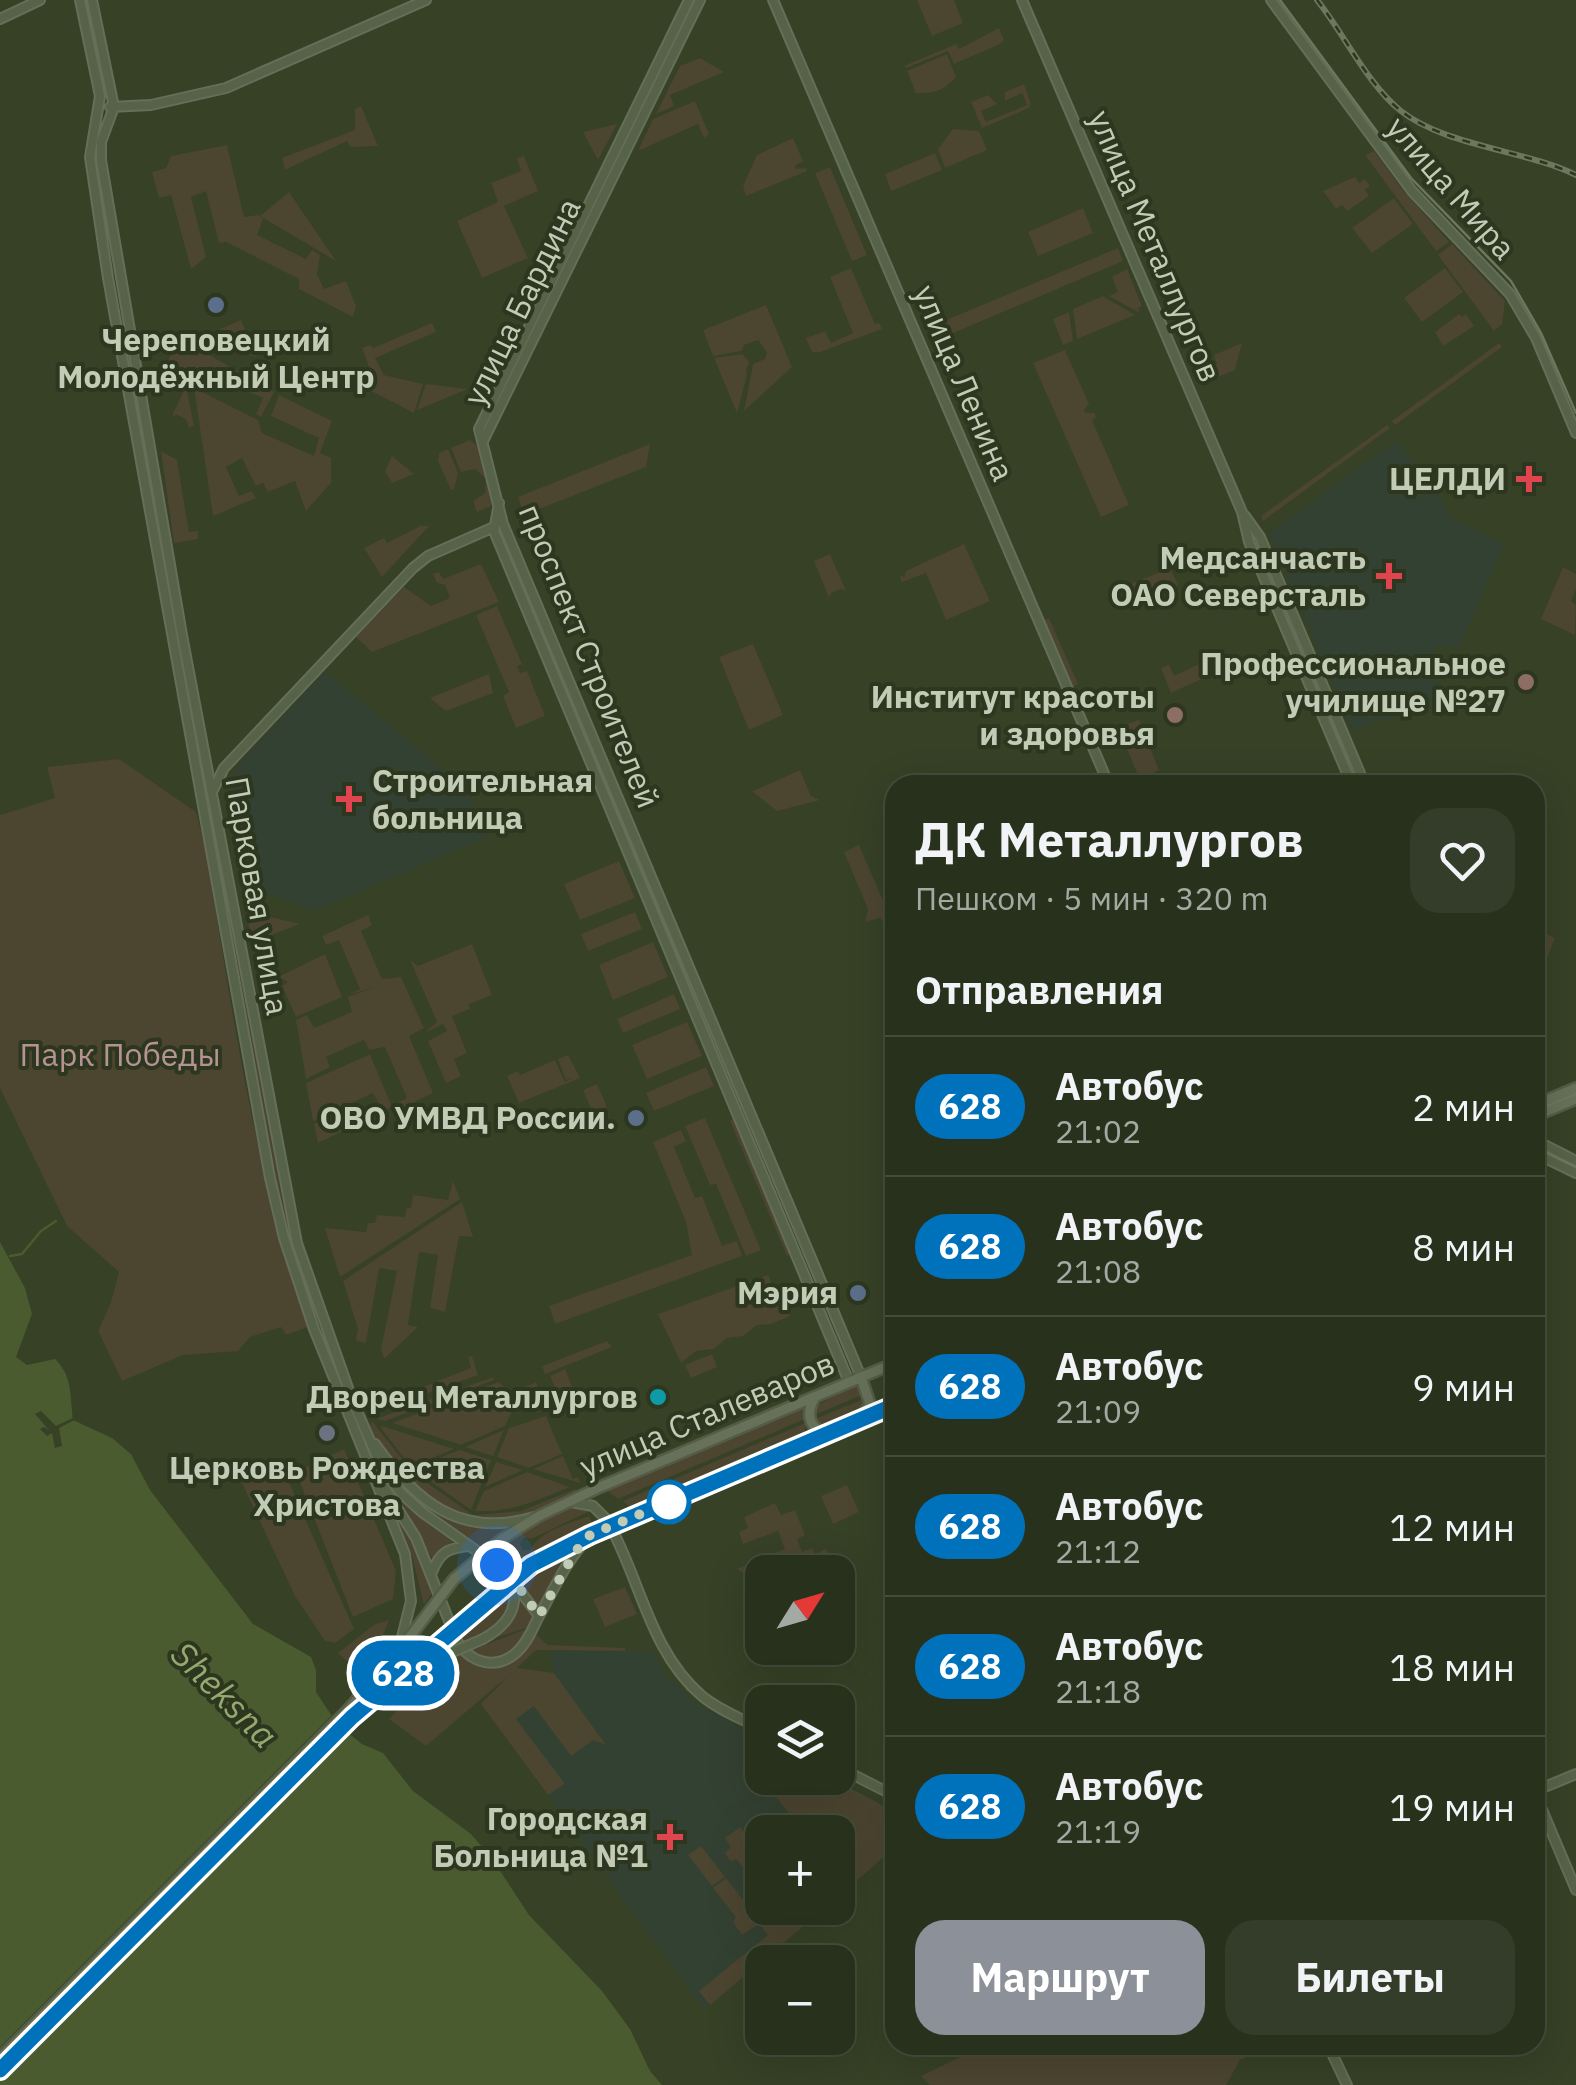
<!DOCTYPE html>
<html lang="ru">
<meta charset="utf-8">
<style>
body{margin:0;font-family:"IBM Plex Sans",sans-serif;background:#343d29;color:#f1f3f6;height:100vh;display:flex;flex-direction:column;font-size:38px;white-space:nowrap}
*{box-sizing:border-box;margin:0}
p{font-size:32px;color:#a5a9a3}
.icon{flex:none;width:55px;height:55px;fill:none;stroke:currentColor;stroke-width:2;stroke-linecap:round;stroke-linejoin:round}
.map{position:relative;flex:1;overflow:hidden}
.drawer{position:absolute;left:885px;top:775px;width:660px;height:1280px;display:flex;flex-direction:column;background:#28311c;border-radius:30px;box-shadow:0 10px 40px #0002,0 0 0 2px #444c3b}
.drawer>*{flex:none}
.badge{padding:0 20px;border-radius:32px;font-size:35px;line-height:65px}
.needle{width:65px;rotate:53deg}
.buttons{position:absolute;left:745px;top:1555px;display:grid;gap:20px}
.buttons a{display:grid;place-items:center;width:110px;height:110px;border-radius:20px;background:#28311c;box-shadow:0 10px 40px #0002,0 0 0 2px #444c3b;font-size:50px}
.you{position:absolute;width:50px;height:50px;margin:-25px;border:8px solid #fff;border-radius:50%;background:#1a73e8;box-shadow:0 0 0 15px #1a73e833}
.map>.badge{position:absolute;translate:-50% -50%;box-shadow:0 0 0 5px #fff}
h2{padding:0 30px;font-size:38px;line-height:90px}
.round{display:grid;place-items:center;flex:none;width:105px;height:105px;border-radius:30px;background:#343d29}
.headline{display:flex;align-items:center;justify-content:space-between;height:170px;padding:0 30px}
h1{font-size:48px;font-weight:700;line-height:75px}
.action{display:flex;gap:20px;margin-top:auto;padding:20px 30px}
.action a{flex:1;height:115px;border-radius:30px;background:#8c9099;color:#fff;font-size:40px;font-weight:700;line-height:115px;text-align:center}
.action a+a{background:#343d29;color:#f1f3f6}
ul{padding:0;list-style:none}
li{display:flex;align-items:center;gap:30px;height:140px;padding:0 30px;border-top:2px solid #444c3b}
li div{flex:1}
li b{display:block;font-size:38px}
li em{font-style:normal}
li .badge{min-width:110px;font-weight:700;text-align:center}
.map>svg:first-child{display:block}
.medical{fill:#334132}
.green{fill:#4c4530}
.water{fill:#4a5b2f}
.pier{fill:#364126}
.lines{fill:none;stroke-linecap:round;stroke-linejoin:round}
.stream{stroke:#4a5b2f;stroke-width:2.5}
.secondary-casing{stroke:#656e58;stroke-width:12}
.primary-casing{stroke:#545c46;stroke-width:14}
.secondary{stroke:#576348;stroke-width:8}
.primary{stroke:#677058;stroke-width:9}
.tram{stroke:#6c775c;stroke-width:2.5}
.rail-casing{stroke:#6c775c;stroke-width:6}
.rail{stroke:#2d361f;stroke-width:2.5;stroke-dasharray:8;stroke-linecap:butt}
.secondary-bridge-casing{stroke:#656e58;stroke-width:12;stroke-linecap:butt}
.primary-bridge-casing{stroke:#545c46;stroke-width:14;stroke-linecap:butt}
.secondary-bridge{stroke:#576348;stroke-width:8}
.primary-bridge{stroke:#677058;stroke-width:9}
.line-casing{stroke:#fff;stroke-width:22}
.line{stroke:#0072bc;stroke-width:15}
.walk{stroke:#c2cbb6;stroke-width:10;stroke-dasharray:0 18}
.service-dot{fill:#5c6f8a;stroke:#2d361f;stroke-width:4}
.health-dot{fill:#e0444e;stroke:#2d361f;stroke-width:4}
.education-dot{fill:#8d6e63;stroke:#2d361f;stroke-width:4}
.culture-dot{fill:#0f9aa8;stroke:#2d361f;stroke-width:4}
.worship-dot{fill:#6b7280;stroke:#2d361f;stroke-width:4}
.stop-dot{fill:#fff;stroke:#0072bc;stroke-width:5}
.labels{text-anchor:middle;stroke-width:8;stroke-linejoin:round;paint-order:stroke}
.street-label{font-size:32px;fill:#c2cbb6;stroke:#2d361f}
.poi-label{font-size:32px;font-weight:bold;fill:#c2cbb6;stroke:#2d361f;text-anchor:end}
.park-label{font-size:32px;fill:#b59392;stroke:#2d361f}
.water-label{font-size:35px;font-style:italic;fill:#94a970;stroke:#2d361f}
</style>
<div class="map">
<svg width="1576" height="2085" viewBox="0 0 1576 2085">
<rect width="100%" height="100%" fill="#364126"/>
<path class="medical" d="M1397,441L1443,502L1449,516L1504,545L1458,649L1437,645L1427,668L1441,686L1432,709L1405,698L1391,720L1384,718L1353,731L1269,533Z
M325,671L467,790L487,837L314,911L243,884L226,808L230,781L238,765Z
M551,1650L655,1652L667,1682L672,1680L694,1702L762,1739V1778H834L883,1804L838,1842V1832H762V1908H819L704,2009L481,1704L517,1669L553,1673Z"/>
<path class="green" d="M917,0H954L963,23L932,36Z
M999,28L1004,40L1000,44L954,64L948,51L906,68L904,66L956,44L959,49Z
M947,54L956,77C943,91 935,94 916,93L907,71Z
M700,58L724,72L670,95L674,106L656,114L680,66Z
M1024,84L1031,104L1029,108L982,128L971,102L988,95L997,104L981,111L986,122L1027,105L1022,93L1005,101V92Z
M695,101L709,134L704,138L698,124L638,151L653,119Z
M361,106L378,146L351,147L347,141L285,170L282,158L355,130V109Z
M617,124L598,160L583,132Z
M953,129L979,131L987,150L945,168L938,149Z
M793,138L803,161L795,166L796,169L806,168L807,171L746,196L743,186L757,155Z
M227,145L244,217L258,215L263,219L257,235L306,259L312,250L320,255L317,274L324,289L346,281L356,306L353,317L299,289V279L226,242L219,243L206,191L191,197L206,257L191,269L171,195L159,198L152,172L166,168L171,156Z
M1374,151L1402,189L1449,242L1436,251L1365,155Z
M935,153L942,170L891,191L885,174Z
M524,156L538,191L504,206L528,258L482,278L457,221L498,202L491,183L521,171L517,158Z
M830,167L867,255L852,261L815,173Z
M1355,177L1359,183L1365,179L1370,186L1365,190L1369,196L1347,211L1342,205L1336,209L1323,191Z
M289,192L336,261L260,216Z
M1394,198L1413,224L1372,253L1352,228Z
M1083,208L1093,233L1038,256L1028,232Z
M1452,244L1505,301L1502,324L1494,331L1438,255Z
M1118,248L1123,261L937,340L932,326Z
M851,268L875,324L879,323L882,329L820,352H812L806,338L825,331L831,343L853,333L830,277Z
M1445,268L1463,292L1422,322L1404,298Z
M1127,269L1142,306L1138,308L1140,313L1109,296L1118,292L1112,277Z
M1103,296L1135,315L1077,339L1073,309Z
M766,305L792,367L744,411L753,364L765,359L767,352L758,340L744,345L742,351L713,356L703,330Z
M1069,312L1073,341L1063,345L1053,319Z
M1459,314L1462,317L1466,314L1474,326L1443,346L1435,332Z
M241,320L256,357L243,352L218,330Z
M432,323L436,332L375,358L384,375L423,384L414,413L369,390L376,374L369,367L362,348L370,345L373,348Z
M185,332L206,353L274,392L261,417L256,414L263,398L194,367L187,380L163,373L173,349Z
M1242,343L1235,370L1203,383L1198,373L1217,364L1214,355Z
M1499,343L1502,347L1395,425L1392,421Z
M1065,350L1089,404L1084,410L1086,413H1094L1096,417L1092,420L1129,505L1101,517L1033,363Z
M742,354L750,363L746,368L747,375L737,413L714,358Z
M426,384L468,389L417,410Z
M186,386L194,426L189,428L186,419L177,415L172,416Z
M194,388L258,420L262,433L314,456L319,438L271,416L279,395L332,421L320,453L331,458V483L306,511L295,481L268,492L263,483L256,486L242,458L226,467L239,496L252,491L256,498L213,516Z
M1387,425L1390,428L1263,521L1261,516Z
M470,440L483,451L494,505L477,512L473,501L485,493L486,479L475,469L461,472L451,448Z
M650,444L646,467L524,515L518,497Z
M448,449L458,473L454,489L451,490L438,461L439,453Z
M161,451L177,460L189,532L198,531V539L174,543Z
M392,456L414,474L392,483L385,471Z
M420,526H429L382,577L364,548L384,538L387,543Z
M503,535L606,791L498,536Z
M1255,535L1361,785H1356L1250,537Z
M964,544L990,601L946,620L926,573L902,582L899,574L904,578L906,571Z
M830,554L846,591L841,589L831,593L829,598L814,561Z
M481,564L499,602L372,652L356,637L404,587L431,606L450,598L445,585L437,583L433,574L439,572L443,579Z
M1563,567L1576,574V589L1571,601L1576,605L1575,635L1541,619Z
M1170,568L1178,585L1134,604L1126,586Z
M497,606L522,664L517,666L520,673L527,671L545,716L516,728L503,696L509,692L476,615Z
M1049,618L1078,684L1072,687L1044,620Z
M753,644L783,715L749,730L719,657Z
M1210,659L1215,673L1171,693L1161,668L1169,665L1174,676Z
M489,674L493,693L446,711L430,698Z
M1139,720L1159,770L1140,780L1118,727Z
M119,759L196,812L205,846C232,1008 254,1171 308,1327L286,1335L281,1327L250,1337L238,1351L183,1355L122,1381L98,1331L111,1302L119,1272L67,1226L0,1088V815L55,798L47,767Z
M800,770L811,796L820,800L777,811L749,789L753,791Z
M859,845L894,926L888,928L880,918L865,922L868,909L844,852Z
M619,861L635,898L580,920L564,884Z
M246,911L300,924L252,942Z
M635,912L642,929L588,951L581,934Z
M368,915L372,925L361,931L382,979L401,977L424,1028L409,1036L433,1093L396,1111L393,1105L407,1098L385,1047L369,1050L364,1040L326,1057L330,1067L306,1079L296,1020L307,1015L314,1028L352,1012L348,997L375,987L348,995L360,989L339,940L326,945L322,936Z
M1535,929L1555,938L1544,966L1535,970Z
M653,942L668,977L613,1000L599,965Z
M472,944L492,995L469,1004L470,1009L452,1016L467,1053L454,1059L461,1076L446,1083L428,1041L447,1031L443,1024L425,1033L437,1022L410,960L418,966Z
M325,954L342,997L296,1017L282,986L288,982L278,977Z
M241,966L283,1203L318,1317L315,1318L280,1203L238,967Z
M674,994L680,1009L623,1033L617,1019Z
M687,1022L702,1056L647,1079L632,1045Z
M370,1054L392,1107L318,1143L314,1124L329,1117L336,1131L382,1109L373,1093L313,1121L306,1083Z
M568,1055L580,1078L519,1103L507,1076L518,1071L520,1075L555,1060L565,1082L572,1078L566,1080L558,1059Z
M706,1067L714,1086L654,1111L646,1093Z
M597,1084L607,1107L593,1113L583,1090Z
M705,1118L761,1250L746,1256L716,1184L710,1185L685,1126Z
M734,1118L791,1254L787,1256L730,1121Z
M681,1130L686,1141L674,1147L695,1198L702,1196L722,1246L737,1241L742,1256L555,1324L549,1306L692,1255L686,1222L653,1142Z
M453,1181L460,1199L340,1277L325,1228L366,1232L368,1223H375L377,1215L405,1217L407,1208H411L413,1195L448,1200Z
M462,1202L473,1237L459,1236L445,1312L430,1308L438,1255L419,1252L408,1325L418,1327L384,1359L381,1349L397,1271L379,1268L366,1343L356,1341L358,1329L343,1281Z
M768,1275L778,1300L783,1299L790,1316L771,1324L757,1325L743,1336L727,1338L714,1349L696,1351L681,1363L658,1314Z
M607,1341L612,1347L545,1374L542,1366Z
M712,1354L717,1367L691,1378L685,1365Z
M472,1356L478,1375L394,1405L392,1399L471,1368L468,1357Z
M565,1369L576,1396L561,1402L550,1376Z
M493,1377L494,1380L385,1421L376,1419Z
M795,1381L798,1389L712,1426L709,1418L732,1409L734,1412L763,1395L765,1399L775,1395L774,1391Z
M498,1382L509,1391L515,1404L505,1426L461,1445L393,1423Z
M536,1382L547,1408L536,1413L522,1406L516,1391Z
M859,1382L865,1394L814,1415V1407Z
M866,1398V1407L826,1427L815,1419Z
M806,1405L805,1419L618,1499L606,1490Z
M546,1416L562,1454L529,1468L497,1457L509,1428Z
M372,1421L413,1473L470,1513L467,1520C424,1498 392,1471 370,1427Z
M805,1423V1434L801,1441L635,1511L623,1501Z
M382,1426L454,1449L411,1467L380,1427Z
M504,1430L493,1456L465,1447Z
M375,1448C417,1488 447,1536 512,1525L481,1547L402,1489Z
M344,1449L396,1571L393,1599L353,1617L296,1472Z
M459,1450L491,1460L471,1510L413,1469Z
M563,1456L573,1479L578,1477L580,1483L533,1469Z
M280,1462L354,1629L335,1643L325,1641L295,1596L240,1479Z
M496,1462L523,1470L485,1487Z
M527,1472L570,1487C538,1500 511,1513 475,1511L484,1491Z
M375,1477L412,1537L433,1592L424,1605L411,1552Z
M388,1484L425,1519L455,1541L442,1547L433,1560Z
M847,1485L859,1512L833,1524L821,1496Z
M575,1489L578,1491L519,1519L471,1521L474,1515L521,1511Z
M775,1503L781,1515L795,1510L805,1535L797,1539L802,1552L812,1548L815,1554L826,1549L836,1572H790L788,1569L779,1572L775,1565L746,1575L737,1569L785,1549L778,1531L743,1544L739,1532L748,1528L744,1517Z
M574,1505L592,1510L531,1539L524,1537L520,1544L523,1550H531C538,1531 571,1523 589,1516L595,1529L556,1546L513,1572L490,1553L544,1517Z
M570,1550L572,1552L539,1611L518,1581L533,1569Z
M484,1561L505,1576H499L485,1588L474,1577L484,1566Z
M625,1587L637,1614L605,1627L593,1599Z
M512,1589C512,1620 491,1631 465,1641L461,1637Z
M520,1594L534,1616L530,1627L491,1639L512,1620Z
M389,1620L383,1635L364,1657L359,1654L348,1662L338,1653L375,1624Z
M526,1629C522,1655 492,1665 467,1652Z
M533,1632L548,1645L625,1648V1651L536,1650L517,1668L554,1673L606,1745L593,1740L571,1756L534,1706L516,1719L565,1784L548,1795L481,1704L507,1677L426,1746L389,1719L408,1700L400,1689L427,1669L460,1655C491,1678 512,1655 533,1632Z
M762,1769V1778H831L895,1812V1847L838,1897V1832H803L758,1773Z
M740,1827L762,1853V1908H825L710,2005L699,1991L768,1935L759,1924L742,1935L733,1922L736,1917L713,1888L726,1878L744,1901L762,1887L756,1878L748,1884L742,1875L746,1871L736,1859L731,1862L725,1853L731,1847L725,1838Z
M701,1846L725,1877L712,1886L688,1855Z
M985,2045H1274L1240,2060L1226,2085H930L921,2076Z"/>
<path class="water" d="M0,1242L25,1288L32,1314L16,1357L27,1365L55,1359C73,1376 70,1397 73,1420L112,1438L131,1454L150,1490L253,1624L311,1657L316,1670V1692L338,1725L362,1744L383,1753L413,1791L471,1834L491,1857L529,1915L602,1991L630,2029L650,2071L662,2085H0Z"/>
<path class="pier" d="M41,1411L56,1426L77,1416L80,1417L59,1428L62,1446L55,1448L52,1433L47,1436L40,1429L44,1427L49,1430L35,1414Z
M334,1713L352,1731L0,2080V2047Z"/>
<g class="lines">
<path class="stream" d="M10,1256L22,1254L41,1231L56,1221"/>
<defs>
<path id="secondary" d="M80,0L100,96L90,157L108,278L270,1178L284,1238L314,1329L405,1554L411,1601L400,1645
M92,0L114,107L101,142V160L182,635L297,1243L353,1402L382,1468L401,1493L422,1512L505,1571L539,1616
M689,0L479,429L503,524L861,1377
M773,0L1109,785
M1022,0L1242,512L1249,542L1352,785
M1271,0L1412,191L1510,294L1536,338L1576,433
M0,19L40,0
M110,107L151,105L226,88L426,0
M483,441L700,0
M499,503L494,531L849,1382
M1245,516L1260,537L1365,785
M213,790L224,768L413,568L428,556L494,527
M1535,1140L1576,1161
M1535,1153L1576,1173
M375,1444C416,1502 461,1539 534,1517
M375,1473L416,1538L457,1641C470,1663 496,1671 517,1652C527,1643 532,1630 538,1618C553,1591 567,1559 589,1537
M571,1502L593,1506L607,1520C640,1577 649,1651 702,1696C719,1710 742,1719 762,1729
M432,1572C440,1552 448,1548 469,1546
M483,1639C506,1626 519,1610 513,1583
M838,1767L895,1796
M1535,1791L1576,1774
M1535,1793L1576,1890
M1328,2045L1347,2085"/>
<path id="primary" d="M1535,1105L1576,1088
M1535,1116L1576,1099
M861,1377L870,1404L861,1418
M814,1399C805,1416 810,1430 829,1434
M502,1539L539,1516L600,1487L895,1363
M531,1565L590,1535L895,1405
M0,2058L347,1711L393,1659
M0,2070L352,1717L400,1676"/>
</defs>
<use href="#secondary" class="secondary-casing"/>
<use href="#primary" class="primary-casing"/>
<use href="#secondary" class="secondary"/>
<use href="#primary" class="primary"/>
<path class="tram" d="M1280,0L1411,178L1511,281L1541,333L1576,413
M1535,1111L1576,1094
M1535,1147L1576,1167"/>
<defs>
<path id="rail" d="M1317,0C1344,34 1368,85 1401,111C1445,146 1525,150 1576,175"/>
</defs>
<use href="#rail" class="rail-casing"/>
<use href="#rail" class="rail"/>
<defs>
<path id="secondary-bridge" d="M413,1669L483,1639"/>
<path id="primary-bridge" d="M393,1659L454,1579L502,1539
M400,1676L531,1565"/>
</defs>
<use href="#secondary-bridge" class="secondary-bridge-casing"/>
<use href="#primary-bridge" class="primary-bridge-casing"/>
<use href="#secondary-bridge" class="secondary-bridge"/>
<use href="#primary-bridge" class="primary-bridge"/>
</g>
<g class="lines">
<defs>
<path id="line" d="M0,2070L352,1717L531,1565L590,1535L895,1405"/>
</defs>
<use href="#line" class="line-casing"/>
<use href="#line" class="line"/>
<path class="walk" d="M497,1565L513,1579L539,1616L575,1552L590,1535L674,1500L669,1502"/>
</g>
<g class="service-dot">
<circle cx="216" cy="305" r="10"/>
<circle cx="636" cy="1118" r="10"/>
<circle cx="858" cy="1293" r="10"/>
</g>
<g class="health-dot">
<path d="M1524 464h10v10h10v10h-10v10h-10v-10h-10v-10h10z"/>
<path d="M1384 561h10v10h10v10h-10v10h-10v-10h-10v-10h10z"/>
<path d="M344 784h10v10h10v10h-10v10h-10v-10h-10v-10h10z"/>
<path d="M665 1822h10v10h10v10h-10v10h-10v-10h-10v-10h10z"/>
</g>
<g class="education-dot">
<circle cx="1526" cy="682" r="10"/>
<circle cx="1175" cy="715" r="10"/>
</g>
<circle class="culture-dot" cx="658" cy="1397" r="10"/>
<circle class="worship-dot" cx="327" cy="1433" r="10"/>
<circle class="stop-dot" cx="669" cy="1502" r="20"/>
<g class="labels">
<g class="street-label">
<text transform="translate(1451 188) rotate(49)" y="11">улица Мира</text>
<text transform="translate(1155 246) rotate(67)" y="11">улица Металлургов</text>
<text transform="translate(522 302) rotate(-64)" y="11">улица Бардина</text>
<text transform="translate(964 383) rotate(67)" y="11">улица Ленина</text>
<text transform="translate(589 656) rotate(68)" y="11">проспект Строителей</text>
<text transform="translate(257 896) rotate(80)" y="11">Парковая улица</text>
<text transform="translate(707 1415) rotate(-23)" y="11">улица Сталеваров</text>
</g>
<g class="poi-label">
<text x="216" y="351" text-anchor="middle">Череповецкий<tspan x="216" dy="37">Молодёжный Центр</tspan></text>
<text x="1506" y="490">ЦЕЛДИ</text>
<text x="1366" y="569">Медсанчасть<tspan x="1366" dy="37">ОАО Северсталь</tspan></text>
<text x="1506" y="675">Профессиональное<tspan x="1506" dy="37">училище №27</tspan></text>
<text x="1155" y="708">Институт красоты<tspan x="1155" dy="37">и здоровья</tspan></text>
<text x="372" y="792" text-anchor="start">Строительная<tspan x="372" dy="37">больница</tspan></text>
<text x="616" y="1129">ОВО УМВД России.</text>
<text x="838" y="1304">Мэрия</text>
<text x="638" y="1408">Дворец Металлургов</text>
<text x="327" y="1479" text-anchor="middle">Церковь Рождества<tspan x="327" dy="37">Христова</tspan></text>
<text x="648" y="1830">Городская<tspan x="648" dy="37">Больница №1</tspan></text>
</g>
<g class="park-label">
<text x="120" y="1066">Парк Победы</text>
</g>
<g class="water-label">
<text transform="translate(224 1695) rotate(45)" y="12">Sheksna</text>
</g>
</g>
</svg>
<div class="buttons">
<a><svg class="needle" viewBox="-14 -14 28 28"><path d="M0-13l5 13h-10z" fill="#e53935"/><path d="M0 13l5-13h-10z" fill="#a5a9a3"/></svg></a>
<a><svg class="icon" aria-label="layers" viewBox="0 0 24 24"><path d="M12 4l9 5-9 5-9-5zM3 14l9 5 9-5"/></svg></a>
<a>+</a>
<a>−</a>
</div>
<div class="you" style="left:497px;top:1565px"></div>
<b class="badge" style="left:403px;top:1673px;background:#0072bc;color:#fff">628</b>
<section class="drawer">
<div class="headline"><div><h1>ДК Металлургов</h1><p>Пешком · 5 мин · 320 m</p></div><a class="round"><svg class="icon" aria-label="heart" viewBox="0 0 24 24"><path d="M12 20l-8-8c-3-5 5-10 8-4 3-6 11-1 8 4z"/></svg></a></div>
<h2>Отправления</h2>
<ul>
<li><span class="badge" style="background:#0072bc;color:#fff">628</span><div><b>Автобус</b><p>21:02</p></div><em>2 мин</em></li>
<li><span class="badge" style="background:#0072bc;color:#fff">628</span><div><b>Автобус</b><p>21:08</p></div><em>8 мин</em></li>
<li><span class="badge" style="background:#0072bc;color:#fff">628</span><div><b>Автобус</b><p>21:09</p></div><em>9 мин</em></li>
<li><span class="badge" style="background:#0072bc;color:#fff">628</span><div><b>Автобус</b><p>21:12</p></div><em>12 мин</em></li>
<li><span class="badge" style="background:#0072bc;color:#fff">628</span><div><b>Автобус</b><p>21:18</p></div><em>18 мин</em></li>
<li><span class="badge" style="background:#0072bc;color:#fff">628</span><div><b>Автобус</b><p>21:19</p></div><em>19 мин</em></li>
</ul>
<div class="action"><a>Маршрут</a><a>Билеты</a></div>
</section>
</div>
